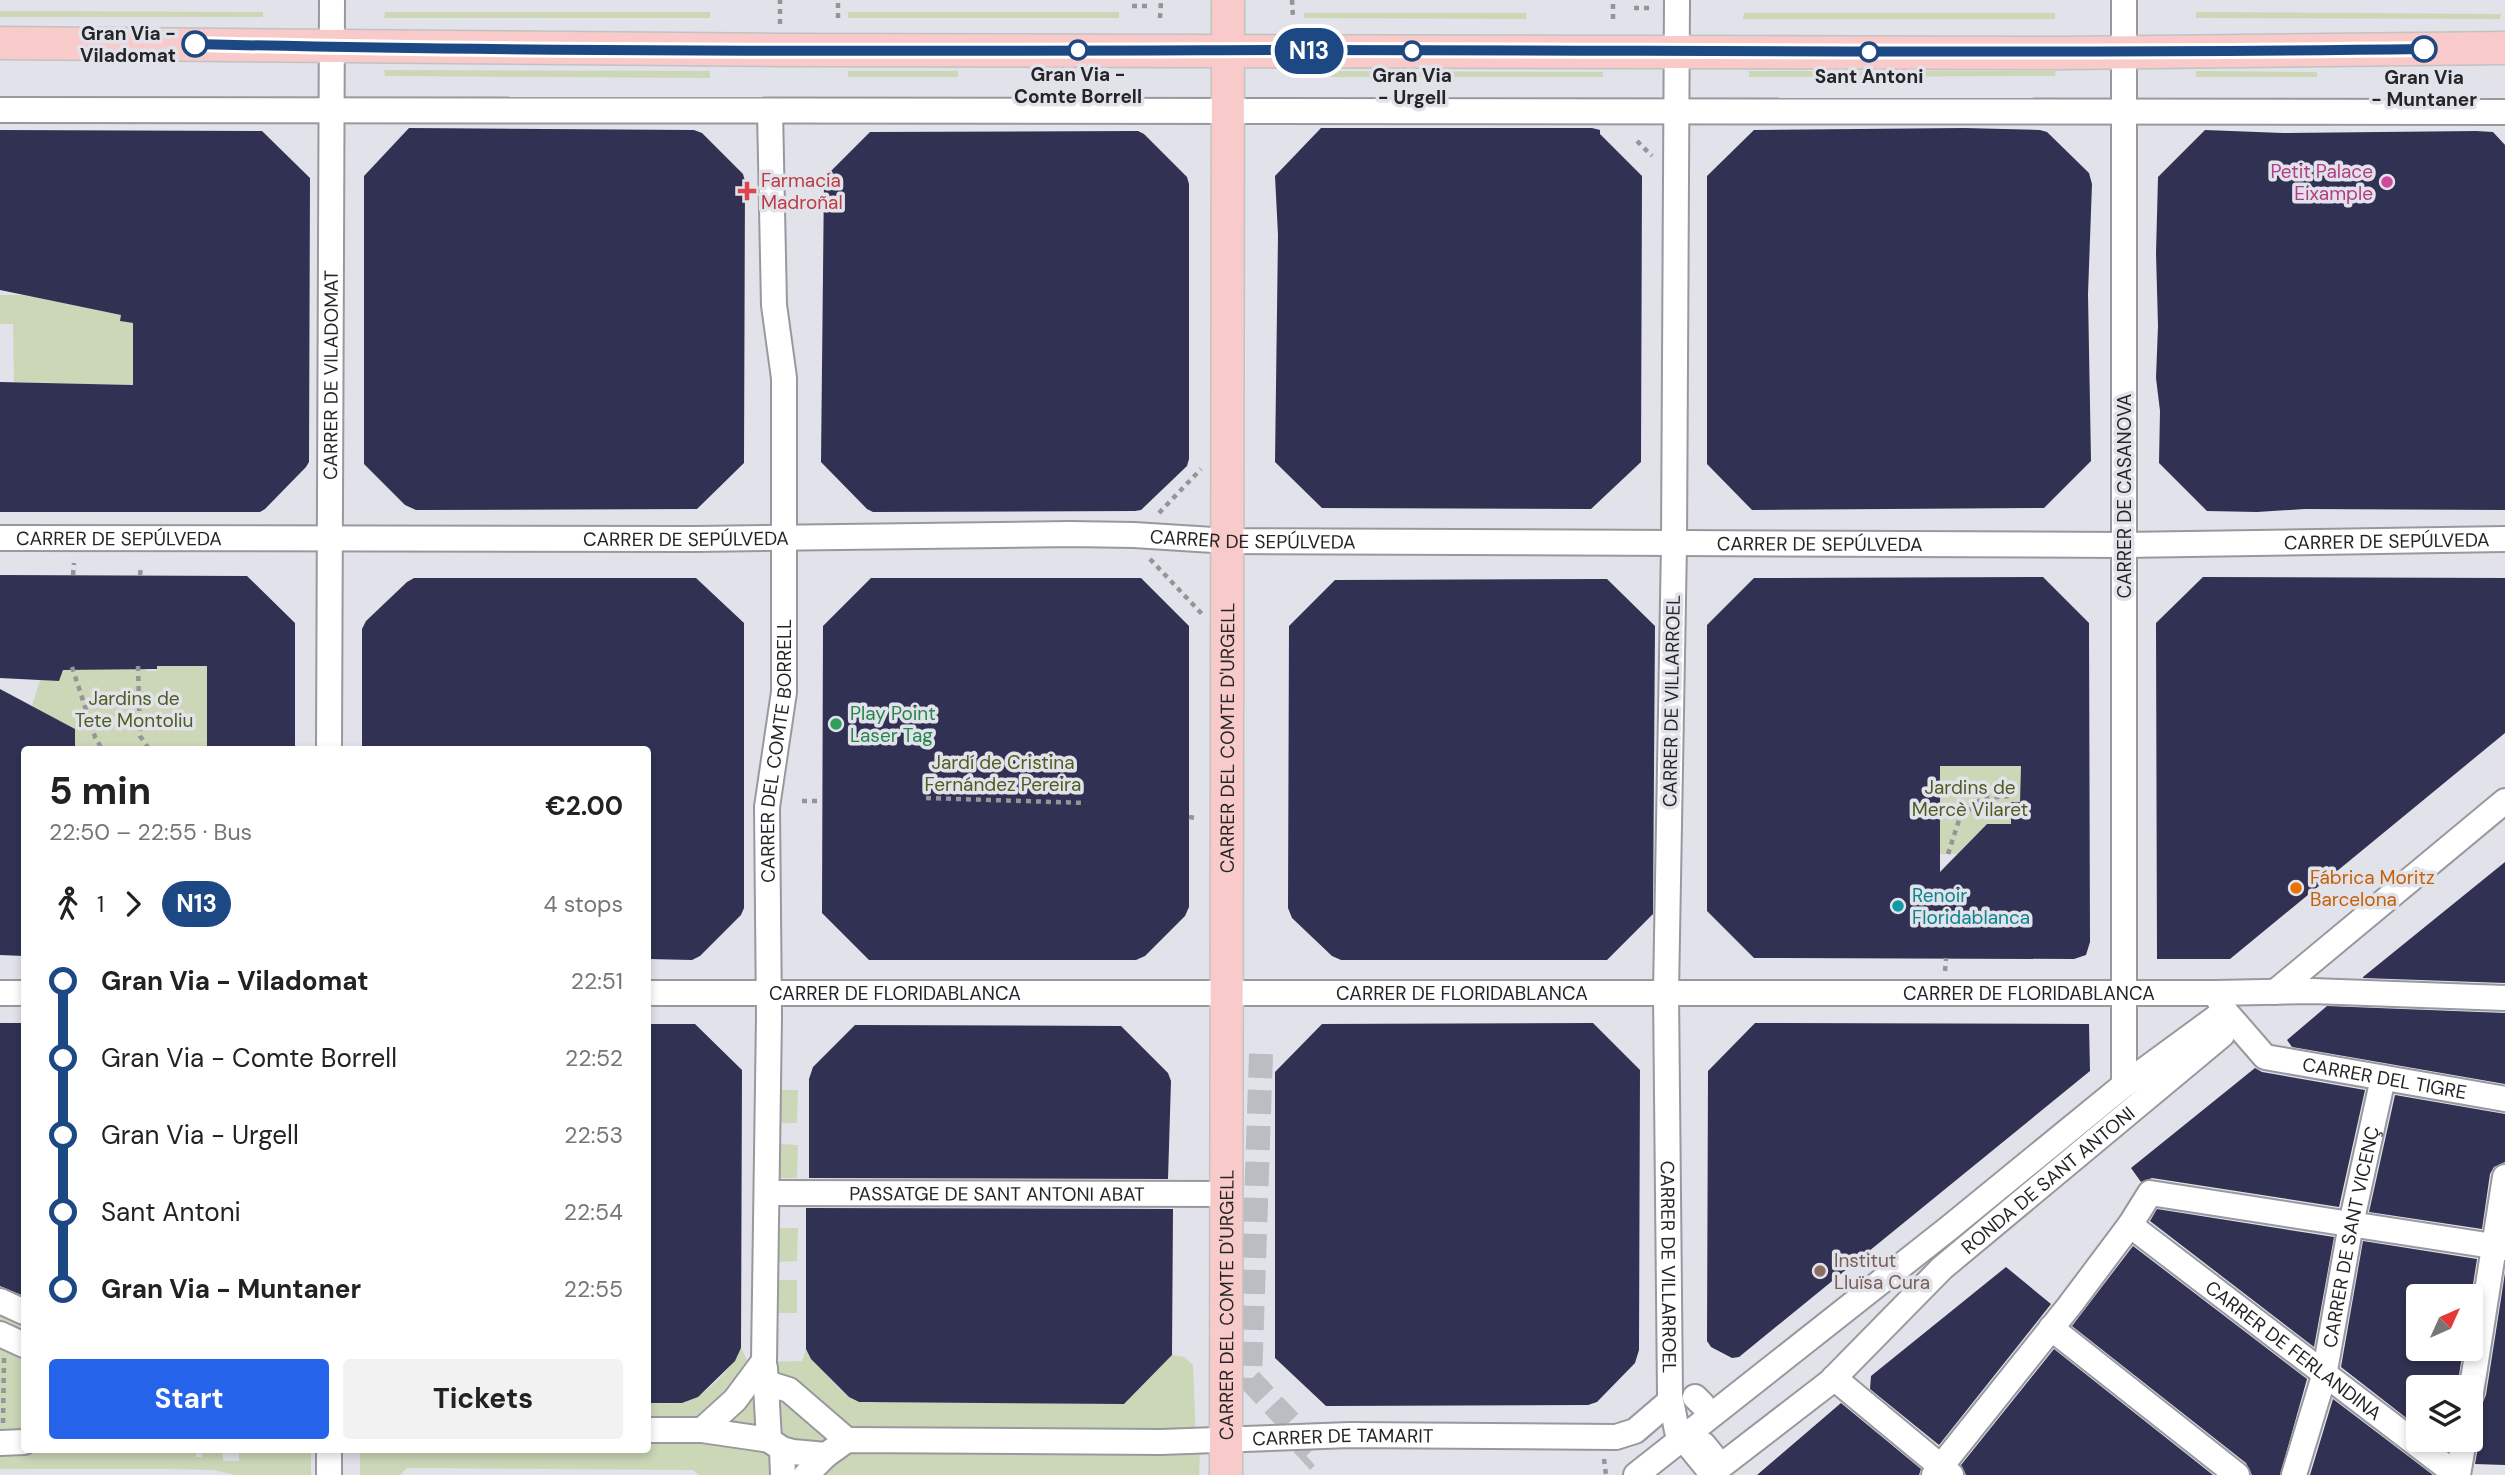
<!DOCTYPE html>
<meta charset="utf-8">
<style>
body{margin:0;font-family:"DM Sans",sans-serif;background:#f2f2f2;color:#222;height:100vh;display:flex;flex-direction:column;font-size:26px;white-space:nowrap}
*{box-sizing:border-box;margin:0}
p{font-size:23px;color:#767676}
.icon{flex:none;width:38px;height:38px;fill:none;stroke:currentColor;stroke-width:2;stroke-linecap:round;stroke-linejoin:round}
.map{position:relative;flex:1;overflow:hidden}
.drawer{position:absolute;left:21px;top:746px;width:630px;height:707px;display:flex;flex-direction:column;background:#fff;border-radius:7px;box-shadow:0 4px 10px #0003}
.drawer>*{flex:none}
.badge{padding:0 14px;border-radius:23px;font-size:24px;line-height:46px}
.needle{width:46px;rotate:45deg}
.controls{position:absolute;left:2406px;top:1284px;display:grid;gap:14px}
.controls a{display:grid;place-items:center;width:77px;height:77px;border-radius:7px;background:#fff;box-shadow:0 4px 10px #0003;font-size:35px}
.map>.badge{position:absolute;translate:-50% -50%;box-shadow:0 0 0 4px #fff}
.legs{display:flex;align-items:center;gap:10px;height:77px;padding:0 28px;font-size:23px}
.legs p{margin-inline-start:auto}
.summary{display:flex;align-items:center;justify-content:space-between;height:119px;padding:0 28px}
h1{font-size:38px;font-weight:700;line-height:52px}
.action{display:flex;gap:14px;margin-top:auto;padding:14px 28px}
.action a{flex:1;height:80px;border-radius:7px;background:#2563eb;color:#fff;font-size:28px;font-weight:700;line-height:80px;text-align:center}
.action a+a{background:#f2f2f2;color:#222}
ul{padding:0 28px;list-style:none}
li{display:flex;align-items:center;gap:24px;height:77px;font-size:26px}
li i{display:grid;place-items:center;width:10px;height:100%;margin:0 9px;background:currentColor}
li i::after{content:'';width:18px;height:18px;margin:-9px;border:5px solid;border-radius:50%;background:#fff}
li p{margin-inline-start:auto}
li:first-child i{background:linear-gradient(#0000 50%,currentColor 0)}
li:last-child i{background:linear-gradient(currentColor 50%,#0000 0)}
.map>svg:first-child{display:block}
.green{fill:#cbd7b7}
.building{fill:#313153;fill-rule:evenodd}
.lines{fill:none;stroke-linecap:round;stroke-linejoin:round}
.minor-tunnel{stroke:#bcbdc3;stroke-width:24;stroke-dasharray:24 12;stroke-linecap:butt}
.minor-casing{stroke:#98989f;stroke-width:28}
.major-casing{stroke:#c2c2c3;stroke-width:35}
.path{stroke:#949499;stroke-width:4.5;stroke-dasharray:5 5;stroke-linecap:butt}
.minor{stroke:#fff;stroke-width:24}
.major{stroke:#f8caca;stroke-width:32}
.line-1-casing{stroke:#fff;stroke-width:16}
.line-1{stroke:#1c4883;stroke-width:10}
.stop-1-dot{fill:#fff;stroke:#1c4883;stroke-width:3.5}
.hotel-dot{fill:#d1479c;stroke:#e2e3ea;stroke-width:2.5}
.health-dot{fill:#e0444e;stroke:#e2e3ea;stroke-width:2.5}
.leisure-dot{fill:#2e9e5b;stroke:#e2e3ea;stroke-width:2.5}
.food-dot{fill:#e8710a;stroke:#e2e3ea;stroke-width:2.5}
.culture-dot{fill:#0f9aa8;stroke:#e2e3ea;stroke-width:2.5}
.education-dot{fill:#8d6e63;stroke:#e2e3ea;stroke-width:2.5}
.labels{text-anchor:middle;stroke-width:7;stroke-linejoin:round;paint-order:stroke}
.stop-label{font-size:19px;font-weight:bold;fill:#252527;stroke:#e2e3ea}
.hotel-label{font-size:19px;fill:#b23c85;stroke:#e2e3ea;text-anchor:end}
.health-label{font-size:19px;fill:#be3a42;stroke:#e2e3ea;text-anchor:start}
.street-label{font-size:19px;fill:#252527;stroke:#e2e3ea}
.park-label{font-size:19px;fill:#4b5e20;stroke:#e2e3ea}
.leisure-label{font-size:19px;fill:#27864d;stroke:#e2e3ea;text-anchor:start}
.food-label{font-size:19px;fill:#c56008;stroke:#e2e3ea;text-anchor:start}
.culture-label{font-size:19px;fill:#0d838f;stroke:#e2e3ea;text-anchor:start}
.education-label{font-size:19px;fill:#785e54;stroke:#e2e3ea;text-anchor:start}
</style>
<div class="map">
<svg width="2505" height="1475" viewBox="0 0 2505 1475">
<rect width="100%" height="100%" fill="#e2e3ea"/>
<path class="green" d="M0,11L263,12V17H0Z
M385,12H710V18H384Z
M848,12H1119V18H848Z
M2196,12L2501,14L2500,19L2196,18Z
M1304,13H1526V19L1304,18Z
M1744,13H2055V19H1743Z
M384,70L710,71V78L385,76Z
M848,71H958V77H848Z
M1307,71L1603,72V77H1307Z
M1749,71H2056L2055,76L1749,77Z
M2196,71L2317,72V77H2196Z
M0,295H22L121,315V321L133,323V385L14,382L13,324H0Z
M146,666V671H156L157,666H207V749H75V729L32,706L40,680L59,681L63,668L133,669Z
M1940,766H2021L2020,802H2011V824H1987L1957,854H1940Z
M778,1090H798L797,1123H778Z
M778,1144L798,1145L797,1178H778Z
M778,1228H798L797,1261L778,1262Z
M777,1280H797V1313H777Z
M0,1286L24,1296V1449H195L196,1457H202V1449H222L223,1461H239V1449H311V1475H235L213,1470L169,1469H0Z
M741,1348L748,1362L802,1361L806,1349C812,1360 845,1397 856,1401C865,1404 875,1402 884,1402L1124,1404L1172,1355L1184,1357L1193,1365L1196,1441L1200,1450L1199,1475H699L693,1470L407,1468L400,1475H360V1449H648V1403C658,1403 670,1404 681,1403C703,1400 733,1367 741,1348Z"/>
<path class="building" d="M409,128L694,130L702,133L743,174L745,181L744,463L697,509L416,510L405,505L364,464V176Z
M1321,128H1592L1600,130V134L1642,176L1641,462L1591,509L1322,508L1275,462L1278,235L1275,176Z
M1964,128L2040,130L2047,132L2089,173L2092,184L2088,294L2091,461L2044,508L1752,510L1707,464V176L1754,130Z
M0,130L262,131L310,178L309,462L306,467L265,509L260,512H0V382L133,385V323L120,321L121,315L0,290Z
M2205,130L2283,133L2476,131L2493,132L2505,145V510L2305,509L2257,512L2207,511L2159,463L2160,411L2156,378L2158,326L2156,253L2158,177Z
M1138,131L1144,134L1187,177L1189,184V459L1187,466L1141,510L1135,511L873,512L867,509L821,462L824,178L870,132Z
M0,575L247,576L295,623V749H207V666H157V669L63,670L59,681L0,678Z
M2043,577L2089,623L2090,942L2086,955L2074,959L1754,958L1707,911V625L1754,578ZM1940,766H2021L2020,802H2011V824H1987L1940,872Z
M2203,577L2505,578V733L2230,959H2157L2156,623Z
M414,578H696L744,623V908L741,915L700,956L692,960L648,959V749H362V629L366,621L407,582Z
M871,578H1141L1189,626V907L1185,916L1145,956L1136,960H869L822,913L823,626Z
M1607,579L1655,626L1653,914L1607,960H1341L1332,956L1292,918L1288,908L1289,626L1335,580Z
M0,689L75,729V749H24V956L0,955Z
M2505,862V983L2363,978V977Z
M2327,1006L2505,1013V1084L2292,1047L2287,1040Z
M0,1023H24V1296L0,1286Z
M1593,1023L1640,1070L1639,1350L1635,1363L1597,1402L1588,1405L1326,1406L1275,1358V1072L1322,1024Z
M1755,1023L2089,1024L2090,1071L1739,1357L1732,1358L1711,1347L1707,1341L1708,1071Z
M648,1024H695L742,1070L741,1348L735,1361L698,1397L682,1403H648Z
M855,1025L1121,1026L1168,1073L1171,1081L1168,1179L809,1178V1079L813,1067Z
M2255,1068L2262,1072L2365,1090L2339,1207L2152,1178L2141,1182L2131,1168Z
M2395,1095L2505,1114V1162L2494,1167L2490,1174L2482,1229L2369,1212Z
M806,1208L1173,1209L1172,1355L1124,1404L859,1402L849,1397L811,1359L806,1349Z
M2157,1209L2334,1237L2314,1347L2150,1221Z
M2363,1241L2477,1259L2471,1297H2418V1349H2463L2457,1388H2418V1427L2341,1367Z
M2133,1246L2307,1379L2280,1475H2252L2246,1463L2072,1326Z
M2006,1267L2051,1304L1939,1445L1870,1389L1871,1376Z
M2505,1273V1465L2475,1464L2479,1442L2478,1434L2473,1428L2476,1407L2483,1402L2486,1395Z
M2054,1349L2213,1475H1966L1961,1465Z
M2333,1399L2433,1475H2310Z
M1841,1403L1921,1469L1919,1475H1757Z"/>
<g class="lines">
<path class="minor-tunnel" d="M1261,1054L1250,1380L1315,1449L1302,1461"/>
<defs>
<g id="minor">
<path id="s1" d="M1677,0L1674,544L1666,992L1670,1395L1677,1431L1713,1475"/>
<path d="M0,110L2505,112"/>
<path id="s2" d="M0,538L696,539L1070,534L1134,535L1229,541L2123,545L2505,539"/>
<path id="s3" d="M329,749L332,0"/>
<path d="M2275,992L2505,801"/>
<path d="M0,993H24"/>
<path id="s4" d="M648,993H2215L2312,991L2505,998"/>
<path id="s5" d="M2215,993L2225,1011L2265,1057L2505,1099"/>
<path d="M2124,1085L2225,1011"/>
<path id="s6" d="M768,1193L1226,1194"/>
<path id="s7" d="M2130,1225L2457,1475"/>
<path d="M0,1301L24,1312"/>
<path d="M2051,1328L2237,1475"/>
<path d="M0,1334L24,1345"/>
<path d="M765,1368L769,1440"/>
<path d="M1834,1378L1951,1475"/>
<path d="M767,1383L789,1390L847,1440"/>
<path d="M2471,1393L2505,1177"/>
<path d="M1695,1397L1702,1404"/>
<path d="M648,1430H702L757,1438L769,1440L782,1449L793,1452L826,1455"/>
<path id="s8" d="M702,1430L735,1400L764,1361L769,1016L767,807L784,692V378L774,305L770,111"/>
<path d="M0,1443L24,1442"/>
<path id="s9" d="M1704,1445L1721,1466L1830,1382L1942,1268L2222,1035"/>
<path d="M329,1449V1475"/>
<path d="M782,1449L783,1475"/>
<path id="s10" d="M806,1475L826,1455L847,1440L1161,1442L1350,1435L1616,1437L1635,1431L1670,1401"/>
<path d="M1636,1475L1949,1228L2124,1085V0"/>
<path d="M1934,1475L2070,1305L2130,1225L2150,1193L2505,1248"/>
<path id="s11" d="M2294,1475L2324,1376L2351,1224L2383,1078"/>
<path d="M2458,1475L2464,1440"/>
</g>
<g id="major">
<path d="M0,43L780,50L2063,53L2505,48"/>
<path id="s12" d="M1226,1475L1228,0"/>
</g>
</defs>
<use href="#minor" class="minor-casing"/>
<use href="#major" class="major-casing"/>
<path class="path" d="M1292,0L1293,18
M1132,6H1151
M1634,8H1649
M838,18V0
M1160,18L1161,0
M1613,19V0
M780,24V0
M1637,141L1652,156
M1159,513L1201,469
M1150,559L1202,614
M73,575L74,563
M140,575L141,567
M138,666L140,736L149,749
M72,667L95,737L102,749
M926,798L1086,803
M802,801H822
M1189,817L1195,818
M1948,854L1959,820L1982,798L2011,796
M1945,971L1946,958
M3,1423L4,1358
M1604,1459L1606,1475"/>
<use href="#minor" class="minor"/>
<use href="#major" class="major"/>
</g>
<g class="lines">
<defs>
<path id="line-1" d="M195,44C560,53 927,51 1293,50C1670,50 2047,54 2424,49"/>
</defs>
<use href="#line-1" class="line-1-casing"/>
<use href="#line-1" class="line-1"/>
</g>
<g class="stop-1-dot">
<circle cx="195" cy="44" r="12"/>
<circle cx="2424" cy="49" r="12"/>
<circle cx="1078" cy="50" r="9"/>
<circle cx="1412" cy="51" r="9"/>
<circle cx="1869" cy="52" r="9"/>
</g>
<circle class="hotel-dot" cx="2387" cy="182" r="7"/>
<path class="health-dot" d="M743.5 180.5h7v7h7v7h-7v7h-7v-7h-7v-7h7z"/>
<circle class="leisure-dot" cx="836" cy="724" r="7"/>
<circle class="food-dot" cx="2296" cy="888" r="7"/>
<circle class="culture-dot" cx="1898" cy="906" r="7"/>
<circle class="education-dot" cx="1820" cy="1271" r="7"/>
<g class="labels">
<g class="stop-label">
<text x="176" y="40" text-anchor="end">Gran Via -<tspan x="176" dy="22">Viladomat</tspan></text>
<text x="1078" y="81">Gran Via -<tspan x="1078" dy="22">Comte Borrell</tspan></text>
<text x="1412" y="82">Gran Via<tspan x="1412" dy="22">- Urgell</tspan></text>
<text x="1869" y="83">Sant Antoni</text>
<text x="2424" y="84">Gran Via<tspan x="2424" dy="22">- Muntaner</tspan></text>
</g>
<g class="hotel-label">
<text x="2373" y="178">Petit Palace<tspan x="2373" dy="22">Eixample</tspan></text>
</g>
<g class="health-label">
<text x="761" y="187">Farmacia<tspan x="761" dy="22">Madroñal</tspan></text>
</g>
<g class="street-label">
<text dy="7" stroke="none"><textPath href="#s3" startOffset="374">CARRER DE VILADOMAT</textPath></text>
<text transform="translate(2124 496) rotate(-90)" y="7">CARRER DE CASANOVA</text>
<text dy="7" stroke="none"><textPath href="#s2" startOffset="686">CARRER DE SEPÚLVEDA</textPath></text>
<text dy="7" stroke="none"><textPath href="#s2" startOffset="1253">CARRER DE SEPÚLVEDA</textPath></text>
<text dy="7" stroke="none"><textPath href="#s2" startOffset="119">CARRER DE SEPÚLVEDA</textPath></text>
<text dy="7" stroke="none"><textPath href="#s2" startOffset="2387">CARRER DE SEPÚLVEDA</textPath></text>
<text dy="7" stroke="none"><textPath href="#s2" startOffset="1820">CARRER DE SEPÚLVEDA</textPath></text>
<text transform="translate(1671 701) rotate(-89)" y="7">CARRER DE VILLARROEL</text>
<text dy="7" stroke="none"><textPath href="#s12" startOffset="737">CARRER DEL COMTE D'URGELL</textPath></text>
<text dy="7" stroke="none"><textPath href="#s8" startOffset="704">CARRER DEL COMTE BORRELL</textPath></text>
<text dy="7" stroke="none"><textPath href="#s4" startOffset="814">CARRER DE FLORIDABLANCA</textPath></text>
<text dy="7" stroke="none"><textPath href="#s4" startOffset="1381">CARRER DE FLORIDABLANCA</textPath></text>
<text dy="7" stroke="none"><textPath href="#s4" startOffset="247">CARRER DE FLORIDABLANCA</textPath></text>
<text dy="7" stroke="none"><textPath href="#s5" startOffset="203">CARRER DEL TIGRE</textPath></text>
<text dy="7" stroke="none"><textPath href="#s9" startOffset="462">RONDA DE SANT ANTONI</textPath></text>
<text dy="7" stroke="none"><textPath href="#s6" startOffset="229">PASSATGE DE SANT ANTONI ABAT</textPath></text>
<text dy="7" stroke="none"><textPath href="#s11" startOffset="245">CARRER DE SANT VICENÇ</textPath></text>
<text dy="7" stroke="none"><textPath href="#s1" startOffset="1267">CARRER DE VILLARROEL</textPath></text>
<text dy="7" stroke="none"><textPath href="#s12" startOffset="170">CARRER DEL COMTE D'URGELL</textPath></text>
<text dy="7" stroke="none"><textPath href="#s7" startOffset="206">CARRER DE FERLANDINA</textPath></text>
<text dy="7" stroke="none"><textPath href="#s10" startOffset="550">CARRER DE TAMARIT</textPath></text>
</g>
<g class="park-label">
<text x="134" y="705">Jardins de<tspan x="134" dy="22">Tete Montoliu</tspan></text>
<text x="1003" y="769">Jardí de Cristina<tspan x="1003" dy="22">Fernández Pereira</tspan></text>
<text x="1970" y="794">Jardins de<tspan x="1970" dy="22">Mercè Vilaret</tspan></text>
</g>
<g class="leisure-label">
<text x="850" y="720">Play Point<tspan x="850" dy="22">Laser Tag</tspan></text>
</g>
<g class="food-label">
<text x="2310" y="884">Fábrica Moritz<tspan x="2310" dy="22">Barcelona</tspan></text>
</g>
<g class="culture-label">
<text x="1912" y="902">Renoir<tspan x="1912" dy="22">Floridablanca</tspan></text>
</g>
<g class="education-label">
<text x="1834" y="1267">Institut<tspan x="1834" dy="22">Lluïsa Cura</tspan></text>
</g>
</g>
</svg>
<div class="controls">
<a><svg class="needle" viewBox="-14 -14 28 28"><path d="M0-13l5 13h-10z" fill="#e53935"/><path d="M0 13l5-13h-10z" fill="#767676"/></svg></a>
<a><svg class="icon" aria-label="layers" viewBox="0 0 24 24"><path d="M12 4l9 5-9 5-9-5zM3 14l9 5 9-5"/></svg></a>
</div>
<b class="badge" style="left:1309px;top:51px;background:#1c4883;color:#fff">N13</b>
<section class="drawer">
<div class="summary"><div><h1>5 min</h1><p>22:50 – 22:55 · Bus</p></div><b>€2.00</b></div>
<div class="legs"><svg class="icon" aria-label="walk" viewBox="0 0 24 24"><circle cx="13" cy="4" r="2"/><path d="M13 8l-2 6 4 7M11 14l-3 7M7 12l3-4h3l4 4"/></svg>1<svg class="icon" aria-label="forward" viewBox="0 0 24 24"><path d="M9 5l7 7-7 7"/></svg><b class="badge" style="background:#1c4883;color:#fff">N13</b><p>4 stops</p></div>
<ul>
<li><i style="color:#1c4883"></i><b>Gran Via - Viladomat</b><p>22:51</p></li>
<li><i style="color:#1c4883"></i><span>Gran Via - Comte Borrell</span><p>22:52</p></li>
<li><i style="color:#1c4883"></i><span>Gran Via - Urgell</span><p>22:53</p></li>
<li><i style="color:#1c4883"></i><span>Sant Antoni</span><p>22:54</p></li>
<li><i style="color:#1c4883"></i><b>Gran Via - Muntaner</b><p>22:55</p></li>
</ul>
<div class="action"><a>Start</a><a>Tickets</a></div>
</section>
</div>
